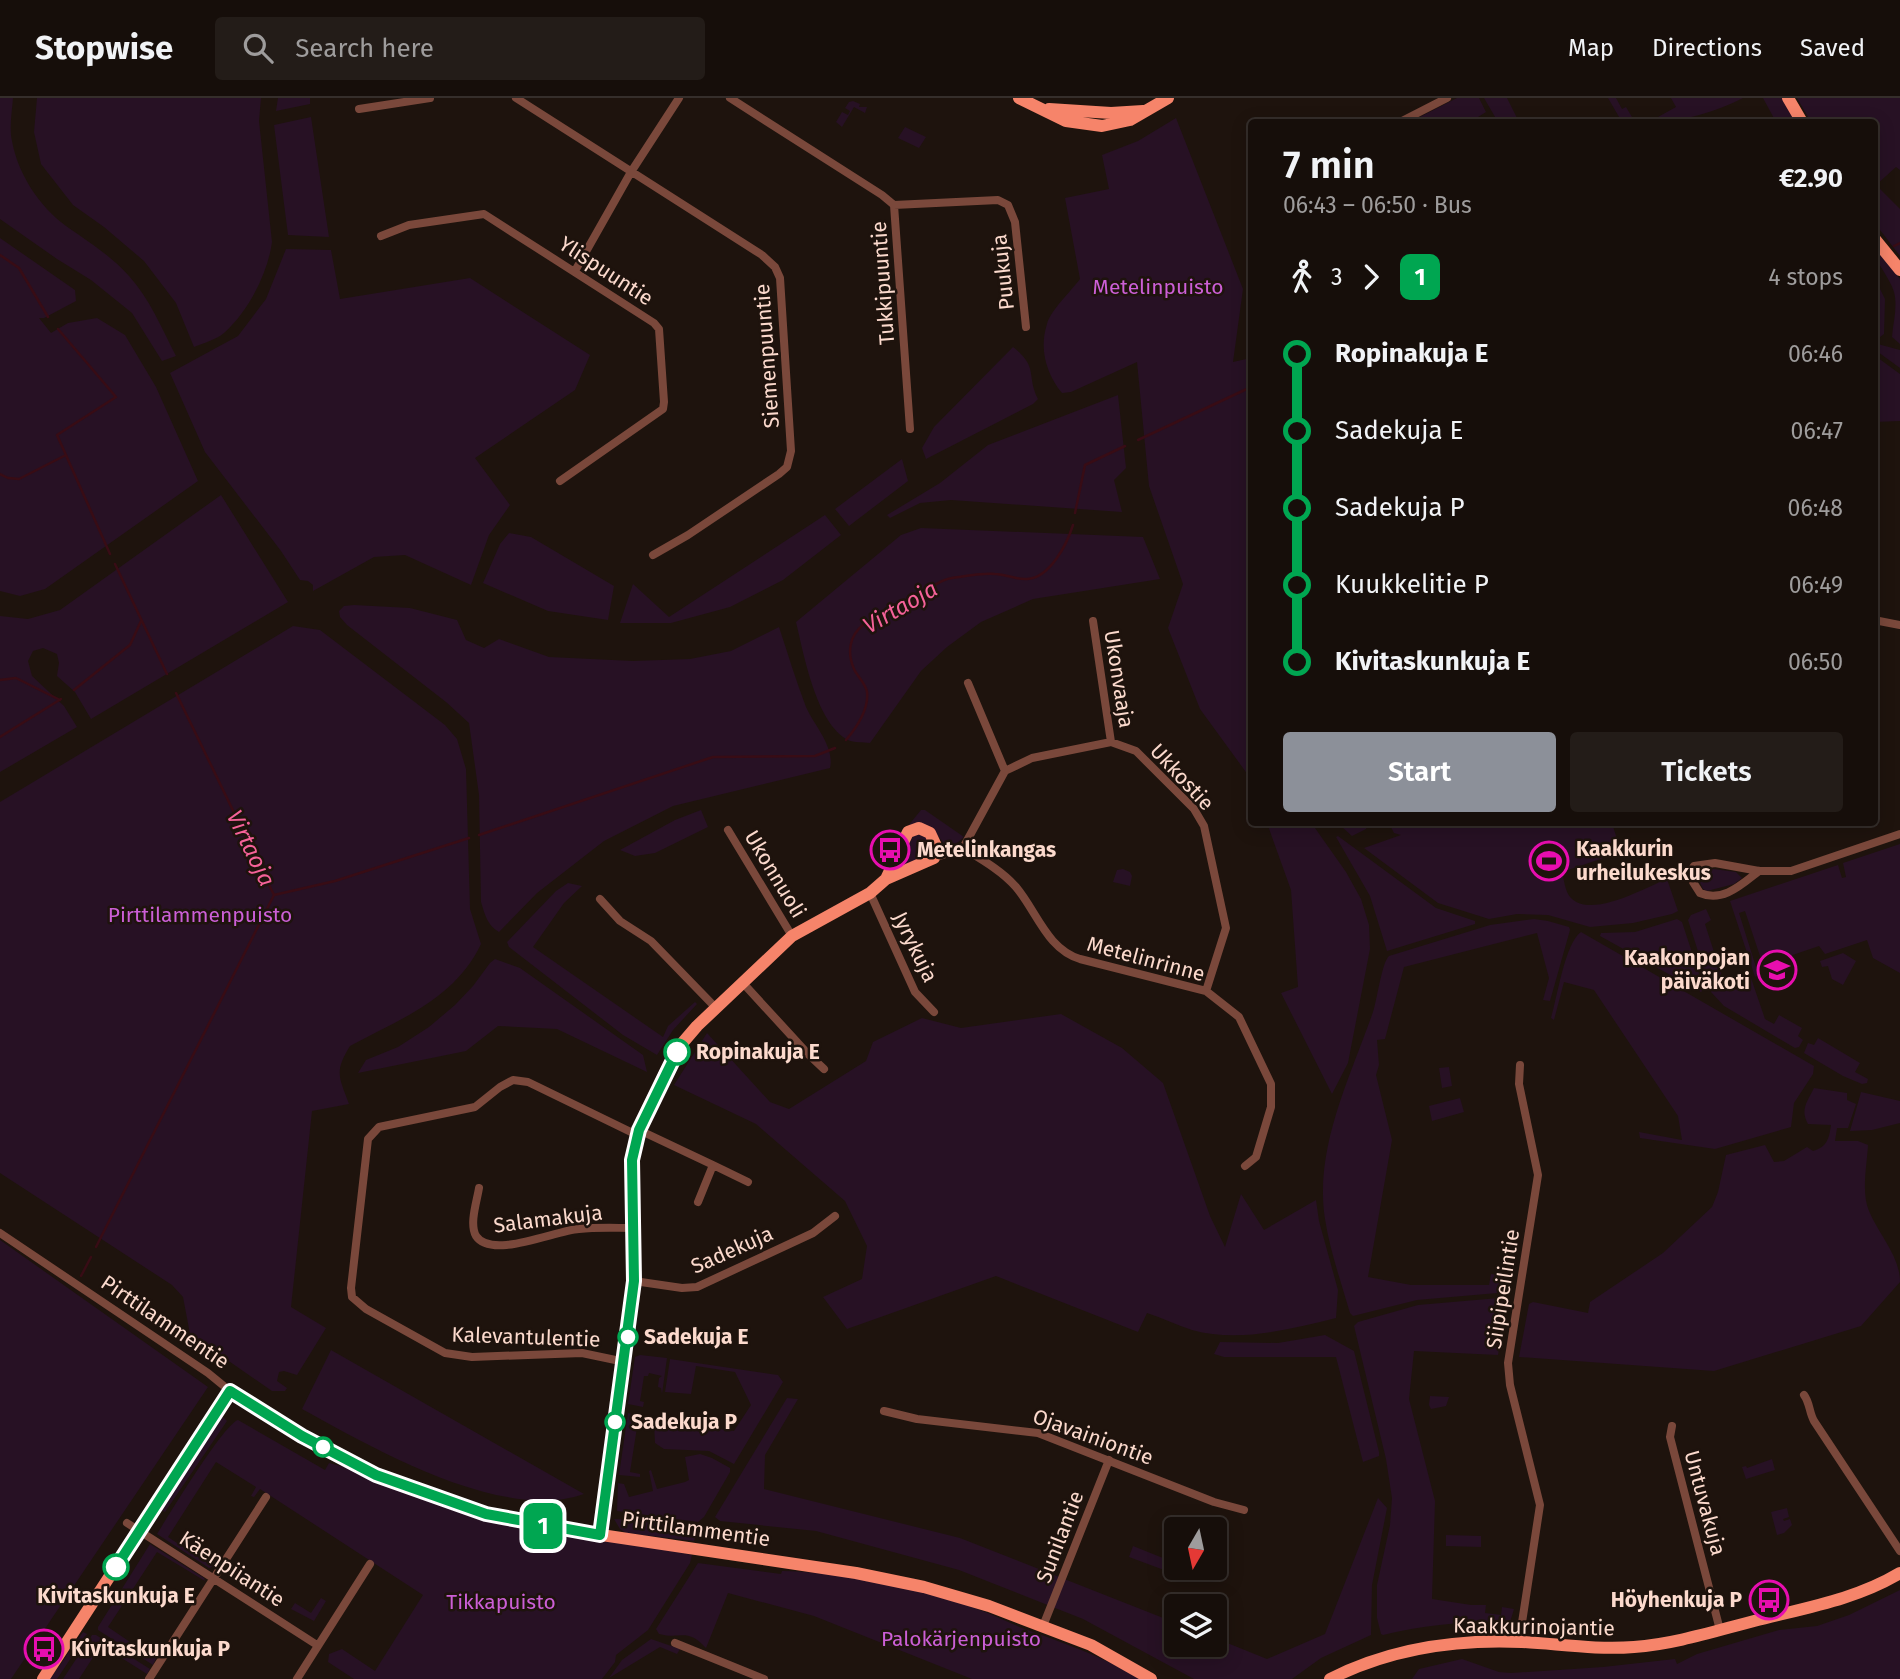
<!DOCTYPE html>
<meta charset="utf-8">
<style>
body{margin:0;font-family:"Fira Sans",sans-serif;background:#231c18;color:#f1f3f6;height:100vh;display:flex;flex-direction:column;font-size:26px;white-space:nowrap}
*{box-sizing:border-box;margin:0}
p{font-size:23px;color:#9e9c9c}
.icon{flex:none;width:38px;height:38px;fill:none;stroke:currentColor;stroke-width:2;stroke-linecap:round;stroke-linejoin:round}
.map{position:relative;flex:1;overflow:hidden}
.details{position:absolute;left:1248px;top:21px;width:630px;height:707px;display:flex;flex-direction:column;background:#160e0a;border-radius:7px;box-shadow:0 4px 18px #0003,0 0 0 2px #352e2b}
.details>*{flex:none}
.badge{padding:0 14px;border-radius:10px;font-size:24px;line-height:46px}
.needle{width:46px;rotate:189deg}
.controls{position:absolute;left:1164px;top:1419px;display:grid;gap:14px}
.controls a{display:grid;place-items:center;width:63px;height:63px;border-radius:7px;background:#160e0a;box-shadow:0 4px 18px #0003,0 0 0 2px #352e2b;font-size:35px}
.map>.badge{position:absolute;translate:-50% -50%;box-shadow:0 0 0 4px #fff}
.legs{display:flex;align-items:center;gap:10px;height:77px;padding:0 35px;font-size:23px}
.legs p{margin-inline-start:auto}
.overview{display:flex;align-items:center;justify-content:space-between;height:119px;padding:0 35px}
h1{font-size:38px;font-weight:600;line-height:52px}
.cta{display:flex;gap:14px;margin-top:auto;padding:14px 35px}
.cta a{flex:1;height:80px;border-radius:7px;background:#8c9099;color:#fff;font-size:28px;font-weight:600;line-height:80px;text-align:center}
.cta a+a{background:#231c18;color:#f1f3f6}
ul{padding:0 35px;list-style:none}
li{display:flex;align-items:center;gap:24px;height:77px;font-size:26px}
li i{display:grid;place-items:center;width:10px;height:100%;margin:0 9px;background:currentColor}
li i::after{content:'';width:18px;height:18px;margin:-9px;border:5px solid;border-radius:50%;background:#160e0a}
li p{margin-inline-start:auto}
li:first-child i{background:linear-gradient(#0000 50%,currentColor 0)}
li:last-child i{background:linear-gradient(currentColor 50%,#0000 0)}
header{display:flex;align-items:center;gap:42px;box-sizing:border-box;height:98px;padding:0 35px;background:#160e0a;border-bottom:2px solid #352e2b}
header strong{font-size:33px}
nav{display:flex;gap:38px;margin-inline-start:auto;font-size:24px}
.search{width:490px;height:63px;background:#231c18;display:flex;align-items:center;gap:18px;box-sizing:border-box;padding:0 24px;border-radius:7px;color:#9e9c9c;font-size:26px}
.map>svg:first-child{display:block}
.green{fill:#271124}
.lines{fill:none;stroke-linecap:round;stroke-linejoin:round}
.stream{stroke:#380c15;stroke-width:2.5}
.street{stroke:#7a483b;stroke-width:8}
.secondary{stroke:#f6846a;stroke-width:12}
.line-1-casing{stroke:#fff;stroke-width:16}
.line-1{stroke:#00a651;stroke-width:10}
.stop-1-dot{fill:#fff;stroke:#00a651;stroke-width:3.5}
.labels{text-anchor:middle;stroke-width:5;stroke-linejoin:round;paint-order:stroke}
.street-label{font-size:21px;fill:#fcdacd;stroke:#1e130d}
.park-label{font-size:21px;fill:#cc5fd6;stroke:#1e130d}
.poi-label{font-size:21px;font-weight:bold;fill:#fcdacd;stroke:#1e130d;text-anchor:start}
.stop-label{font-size:21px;font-weight:bold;fill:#fcdacd;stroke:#1e130d;text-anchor:start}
.water-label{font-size:23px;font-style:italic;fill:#f56299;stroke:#1e130d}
</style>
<header>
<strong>Stopwise</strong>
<div class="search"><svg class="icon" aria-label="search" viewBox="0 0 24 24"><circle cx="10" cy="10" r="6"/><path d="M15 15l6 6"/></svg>Search here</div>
<nav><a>Map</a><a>Directions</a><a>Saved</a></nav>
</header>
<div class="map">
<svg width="1900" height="1581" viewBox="0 0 1900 1581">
<rect width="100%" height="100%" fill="#1e130d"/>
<path class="green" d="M0,0H13C12,14 9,30 12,43C18,76 39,108 66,128C90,145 109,156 129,178C150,201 162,231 176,258L162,263L132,215L91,182L57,161L0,121Z
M37,0H261L259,23L272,144C268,175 248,214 224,235C217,241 204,245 194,249L176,205L144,163L104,129L73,107L41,66L34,34Z
M278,0H310V6L276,13Z
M1457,0H1479L1486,14L1470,24H1410Z
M1484,0H1507L1519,24H1498Z
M1608,0H1616L1622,11L1626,9L1635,24H1622Z
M1671,0H1743C1715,14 1680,25 1649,24L1676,9Z
M1763,0H1786L1798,24H1776Z
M1797,0H1900V72L1896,69L1876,87L1900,111V158L1874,124V24H1811Z
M853,3L860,6L859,9H867L865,15L854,9L842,29L836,24L842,14L848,17L850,13L845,10L849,4Z
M311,19L329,139L288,137L274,27Z
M1176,20L1243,191L1233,264L1251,260V681L1200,611L1168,530L1183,486L1149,388L1137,264L1071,294L1062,295C1046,275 1039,251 1047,226C1050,213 1072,192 1080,181L1065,100L1109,91L1102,57L1138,43Z
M905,29L926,39L919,50L898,40Z
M0,140L75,192L76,203L44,220H39L51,235L68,225L97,220L125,237L156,289L198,383L45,491L20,498L0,493Z
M1874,148L1900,181V246L1892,239C1893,224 1898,209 1894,194C1889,177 1874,165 1874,148Z
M286,151L331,152L340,201L470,180L590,257L575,292L475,360L510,407L489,437L471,487L405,457L374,459L313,493V487L308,483L300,482L281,453L205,354L170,275L238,238L266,201Z
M1874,179L1885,201L1884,236L1880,239L1874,238Z
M1874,245L1900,252V270L1878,254V250L1874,249Z
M1013,249C1039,269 1026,277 1038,301L1033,306L926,361L922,350L934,329Z
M1874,257L1900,276V323L1874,324Z
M1118,297L1126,370L1114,382L1122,414L951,402L920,405L890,420L887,417L940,385L988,347Z
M902,361L908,383L849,428L835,411Z
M221,397L288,504L91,621L75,594L57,578L59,565L57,556L43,550L33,553L28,563L32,578L64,608L77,629L0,674V518L28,521L60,512Z
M825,417L841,437L783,482L730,509L671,525H620L633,486L669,519Z
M921,430L1143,439L1160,481L1033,501L981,524L947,549L921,573L870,645C863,644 854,645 848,642C816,625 804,557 796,524L901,437Z
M509,435L531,439L614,488L608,522L548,513L483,485L500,446Z
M354,507L410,510L457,522L466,542L484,550L499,541L549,559L633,563L690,561L731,553L779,529C788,556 796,583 806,609C814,627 835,649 830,670L673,708L604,743L537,795L499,834C487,827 485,817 481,804L479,697L469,625L446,604L347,527L340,519L339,513L344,508Z
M293,528L320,532L445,627L457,641L466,671L470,811L481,846C455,901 400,921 350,948C334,974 339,979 349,1006L312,1013L291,1209L326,1230L297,1277L284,1273L279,1274L277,1283L287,1290L285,1293H272L190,1236L183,1199L172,1187L0,1075V704Z
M701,712L708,729L655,755L635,758L620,752L675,722Z
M921,712H925L964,739L956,746L946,748L934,733L919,725L908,728Z
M1267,725H1368L1366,731L1352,738L1342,729L1315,730L1346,774L1361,801L1369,827L1370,851L1348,965L1332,996L1281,895L1298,889L1291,792Z
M1389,725H1612L1621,754L1562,774C1564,781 1565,794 1571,800C1592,821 1646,789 1667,781L1678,813L1672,816L1633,825L1590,829L1548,817L1517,816L1489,821L1438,805L1364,750L1401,737L1394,735Z
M918,736L925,738C938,759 914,763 898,769L913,738Z
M1338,738L1436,810L1475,823V826L1387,853L1370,798L1336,739Z
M1900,746V875L1873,860L1867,842L1825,856L1819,848L1763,867L1745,813L1739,815L1756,869L1763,868L1766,874L1755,879L1730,803L1838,767L1842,780L1846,779L1843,765Z
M1706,770L1736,774L1742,780L1734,786L1707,793L1703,791L1698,780L1701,771Z
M1123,771L1130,774L1132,778L1130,788L1113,784L1117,772Z
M568,785L582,788L564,805L533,849L663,939L668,928L695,904L697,906L673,932L657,957L623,937L509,849L507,844L556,793Z
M1706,811L1711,822L1705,826L1724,885L1732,883L1733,887L1751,880L1765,921L1774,926L1779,917L1802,930L1798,938L1803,942L1799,949L1795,950L1724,908L1711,894L1688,822L1691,817Z
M1534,821L1548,823L1569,829L1570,832L1550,903L1543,902L1549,880L1537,835L1404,869L1385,941L1377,942L1379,967L1376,977L1392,1042L1368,1179L1411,1187H1489L1491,1176L1498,1177L1499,1173L1513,1175L1509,1194L1417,1202L1353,1218L1350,1215C1341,1184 1330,1153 1325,1121C1314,1050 1350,980 1373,914C1377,902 1382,864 1389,858L1490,827Z
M1677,821L1682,824L1704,891L1701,894L1600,838L1601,835L1635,834Z
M1581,834L1814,968L1813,976L1794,1005L1791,1029L1715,1051L1640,1040L1639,1034L1682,1042L1678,1018L1594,892L1564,884L1554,922L1551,920C1557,900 1565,845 1581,834Z
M1843,855L1856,863L1843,887L1832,881L1828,868L1822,869L1820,863Z
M495,861L520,870L643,957L647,974L557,931L498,928L466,953L358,975L366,962L398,949L429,929L455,907L473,888L490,865Z
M1061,916L1122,950L1163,985L1210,1118L1225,1149L1241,1096L1264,1132L1316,1102L1319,1123L1338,1192L1336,1220C1291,1231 1239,1245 1192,1232C1177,1227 1162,1220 1147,1215L1138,1234L996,1178L847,1231L823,1199L862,1181L867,1148L845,1103L756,1026L674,987L707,935L770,1004L789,1011L866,963L873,944L922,920L961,930Z
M1818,940L1860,965L1855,974L1868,981L1867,985L1862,986L1843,978L1804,955L1808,945L1814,947Z
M1449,969L1452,988L1442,990L1439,970Z
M1814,990L1847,995V1002L1856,1006L1848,1030H1837L1835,1043H1858L1868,1047C1867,1067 1861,1094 1869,1113C1879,1137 1900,1158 1900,1184L1861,1228L1714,1273L1519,1259L1529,1206L1533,1204L1588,1215L1590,1204L1663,1155L1712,1109L1718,1094L1726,1057L1765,1047L1774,1064L1784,1063L1807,1049L1813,1053C1827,1049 1829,1041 1831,1027L1808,1026C1800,1012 1807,1004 1814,990Z
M1861,994L1900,1003V1025L1872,1032L1850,1033Z
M1460,1000L1464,1014L1432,1023L1429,1008Z
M0,1142L208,1289L11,1581H0Z
M1499,1200L1506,1202L1507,1204L1498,1257L1414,1253L1409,1301L1435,1403L1432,1501L1471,1507H1486L1485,1515L1501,1517L1502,1509L1514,1511L1510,1524C1466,1523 1425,1527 1383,1537L1381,1536L1377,1520V1487L1390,1427L1392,1400L1386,1361L1354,1228L1358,1224L1418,1207Z
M1325,1237L1354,1253L1379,1354V1358L1363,1364L1336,1259H1224L1214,1256L1220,1244L1278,1245Z
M331,1252L584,1396C502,1425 373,1350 302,1311Z
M640,1257L667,1260L662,1296L661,1290L658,1289L659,1280L662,1278L649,1275L648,1278H644L640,1303L644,1304L643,1309L628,1306L635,1259Z
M670,1261L778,1277L783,1284L734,1366L709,1353L664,1351L655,1345L654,1326L638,1323L630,1374L640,1376V1379L619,1377L628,1315L632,1316V1318L734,1333L751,1307L735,1274L696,1268L691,1296L665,1294Z
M1430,1298L1449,1299L1446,1308L1431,1311L1429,1307Z
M787,1300L798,1301L765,1357L764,1391L960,1440L1176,1525V1547H1214L1215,1540L1267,1561L1325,1536L1378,1400L1387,1410L1372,1487L1371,1537L1321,1560L1292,1581H1194L1083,1521L959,1472L816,1433L720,1423L715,1419Z
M223,1319L227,1323L165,1414L160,1411Z
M238,1322L325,1372L329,1365L348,1370L438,1406L692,1457L690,1465L648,1532L616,1557L615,1564L602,1581H354L328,1564L329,1556L342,1551L375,1573L423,1497L260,1391L254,1399L251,1398L256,1389L216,1364L168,1439L212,1468L219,1458L221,1461L217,1467L209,1470L157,1436C169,1417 223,1327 238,1322Z
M700,1356L712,1360L730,1370V1374L704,1419L698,1424L617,1413L618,1385L624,1386L629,1399L653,1393L649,1373L651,1372L657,1391L685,1384L689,1382L685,1359Z
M1772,1361L1775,1372L1746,1381L1742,1369L1746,1368L1747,1370Z
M1787,1410L1789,1419L1783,1421L1784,1423L1790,1421L1792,1427L1784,1435L1777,1437L1771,1414Z
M614,1421L646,1422L692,1429L697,1434L694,1443L626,1435L620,1431Z
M1446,1437L1481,1438V1449L1446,1448Z
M150,1446L204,1480L205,1483L157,1454L108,1529L152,1559L158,1550L160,1552L153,1567L98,1532V1529Z
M1133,1448L1168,1462L1164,1472L1129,1459Z
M698,1465L781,1476L782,1473C841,1474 922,1490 977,1511C992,1516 1007,1524 1022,1530C1063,1545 1103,1558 1140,1581H972L814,1518L728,1495L706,1550C686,1529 682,1542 659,1536L656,1531Z
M1900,1492V1581H1412L1419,1571L1462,1561L1499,1574L1511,1575L1603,1569L1675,1561L1677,1566L1697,1556L1779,1532L1817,1528L1849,1517Z
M321,1500L326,1503L314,1523L291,1511L295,1505L311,1515Z
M83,1534L87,1536L57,1581H50Z
M92,1537H96L150,1571L147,1576L101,1547L79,1581H63Z
M651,1541L680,1551L677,1556L660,1549L609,1580L622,1562Z"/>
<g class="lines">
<path class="stream" d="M1894,148L1900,145
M0,157L19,170L48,219
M58,231L116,299L57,337L110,456
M1138,342L1251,289
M0,376L8,380L19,381L64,358
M1075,415L1085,367L1125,348
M115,466L167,576
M0,582L16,580L60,602
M74,592L130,547L141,523
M176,595L274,797L335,783L469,740
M0,639L61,601
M846,642C857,629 869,612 867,594C866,586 857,578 854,571C847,555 849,538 863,527C872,520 887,519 898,514C917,504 932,483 952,480C966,478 982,475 995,476C1006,476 1016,482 1027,481C1050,480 1067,446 1073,427
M479,737L713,659L815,658L835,650
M96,1149L274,797
M81,1178L91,1159"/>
<path class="street" d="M516,0L762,157L775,169L780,180L791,353L787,369L779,376L688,437L653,457
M730,0L882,97L894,107L910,331
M359,11L430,0
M1400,24L1447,0
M894,107L998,102L1008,107L1015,124L1026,229
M381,138L409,127L484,116L654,225L659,231L664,304L663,311L560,383
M575,173L631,74L679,0
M1874,522L1900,527
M1093,523L1111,644
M968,585L1005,673
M728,732L792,838
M963,750C981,761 1002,773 1016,789C1037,814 1047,851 1080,861L1206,893L1239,919L1271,986V1009L1256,1059L1245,1068
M934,760L963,750L1005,673L1032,660L1111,644L1136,653L1194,711L1204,728L1226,830L1206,893
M1759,773C1742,786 1723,805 1700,795L1693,784L1690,774L1694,768L1715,765L1759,773H1791L1900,736
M870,795L915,894L934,914
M600,801L620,823L651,843L715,909
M742,884L808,956L824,971
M639,1032L713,1067L698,1104
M713,1067L748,1084
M479,1090C477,1103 469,1126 476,1138C492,1162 556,1132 579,1131C597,1129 615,1130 633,1130
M0,1135L208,1275L230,1293
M634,1183L682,1190L697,1189L813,1135L835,1118
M625,1264L582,1255L472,1259L445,1255L366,1211L352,1199L351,1190L368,1041L379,1029L475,1009L500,989L513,982L528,984L637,1037
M1804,1297C1810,1305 1809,1314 1814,1323L1900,1453
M884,1313L917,1321L1038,1335L1214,1404L1244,1412
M1672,1328L1670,1339L1720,1532
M127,1425L317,1547
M1043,1528L1109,1362
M1519,1544L1540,1407L1510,1287L1508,1265L1538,1077L1519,986L1520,967
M675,1545L764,1581
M149,1581L266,1399
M297,1581L370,1466"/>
<path class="secondary" d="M1019,0L1066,23L1102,28L1130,22L1168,0
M1788,0L1802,24
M1049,11L1111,15L1143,13
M1874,140L1900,172
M600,1437L634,1183L632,1062L639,1032L665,975L679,949L697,928L792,838L870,795L886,781L934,760L937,750L930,735L919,730L908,734L886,781
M43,1581L230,1293L302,1338L376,1377L440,1401L486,1416L548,1429L856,1475L924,1489L989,1508L1091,1547L1151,1581
M1330,1581C1389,1551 1456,1541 1522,1544C1559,1546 1597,1552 1634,1549C1675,1546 1715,1533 1754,1523C1804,1510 1855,1502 1900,1475"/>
</g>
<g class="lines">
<defs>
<path id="line-1" d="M116,1469L230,1293L302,1338L376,1377L486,1416L600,1437L634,1183L632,1062L639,1032L677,954"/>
</defs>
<use href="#line-1" class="line-1-casing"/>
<use href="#line-1" class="line-1"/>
</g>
<defs>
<symbol id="bus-ring" viewBox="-11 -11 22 22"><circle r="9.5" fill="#1e130d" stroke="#e70eaf" stroke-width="1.5"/><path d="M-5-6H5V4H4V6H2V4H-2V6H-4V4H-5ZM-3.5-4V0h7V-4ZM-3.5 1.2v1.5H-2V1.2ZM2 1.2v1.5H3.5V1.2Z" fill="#e70eaf"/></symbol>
<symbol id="stadium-ring" viewBox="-11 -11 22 22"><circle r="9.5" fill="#1e130d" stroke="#e70eaf" stroke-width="1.5"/><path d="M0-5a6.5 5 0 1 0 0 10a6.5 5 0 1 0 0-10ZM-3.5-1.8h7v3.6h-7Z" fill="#e70eaf"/></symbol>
<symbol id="school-ring" viewBox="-11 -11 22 22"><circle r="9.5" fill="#1e130d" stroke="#e70eaf" stroke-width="1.5"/><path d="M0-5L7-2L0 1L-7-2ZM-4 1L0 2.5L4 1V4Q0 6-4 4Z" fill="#e70eaf"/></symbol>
</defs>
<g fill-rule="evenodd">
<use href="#bus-ring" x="868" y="730" width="44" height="44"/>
<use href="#stadium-ring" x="1527" y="741" width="44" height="44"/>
<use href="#school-ring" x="1755" y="850" width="44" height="44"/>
<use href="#bus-ring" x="1747" y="1480" width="44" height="44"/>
<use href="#bus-ring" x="22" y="1529" width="44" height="44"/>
</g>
<g class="stop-1-dot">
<circle cx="677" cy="954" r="12"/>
<circle cx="628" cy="1239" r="9"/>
<circle cx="615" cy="1324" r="9"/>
<circle cx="323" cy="1349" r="9"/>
<circle cx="116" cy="1469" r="12"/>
</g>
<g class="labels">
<g class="street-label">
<text transform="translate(606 173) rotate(33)" y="7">Ylispuuntie</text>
<text transform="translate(1003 174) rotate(-96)" y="7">Puukuja</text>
<text transform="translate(883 185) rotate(-94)" y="7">Tukkipuuntie</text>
<text transform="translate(767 258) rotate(-94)" y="7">Siemenpuuntie</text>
<text transform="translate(1119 581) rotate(81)" y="7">Ukonvaaja</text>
<text transform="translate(1182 679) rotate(47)" y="7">Ukkostie</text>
<text transform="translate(775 776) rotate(59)" y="7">Ukonnuoli</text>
<text transform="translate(915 849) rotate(64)" y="7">Jyrykuja</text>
<text transform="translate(1146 861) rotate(15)" y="7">Metelinrinne</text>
<text transform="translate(548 1121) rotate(-7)" y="7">Salamakuja</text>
<text transform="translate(732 1152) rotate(-24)" y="7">Sadekuja</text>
<text transform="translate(1503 1191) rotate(-81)" y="7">Siipipeilintie</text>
<text transform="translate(165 1224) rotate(34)" y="7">Pirttilammentie</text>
<text transform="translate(526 1239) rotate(2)" y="7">Kalevantulentie</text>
<text transform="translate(1093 1339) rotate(20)" y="7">Ojavainiontie</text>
<text transform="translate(1705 1405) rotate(75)" y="7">Untuvakuja</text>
<text transform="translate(696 1431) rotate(8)" y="7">Pirttilammentie</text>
<text transform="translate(1060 1439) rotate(-69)" y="7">Sunilantie</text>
<text transform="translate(232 1471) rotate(33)" y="7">Käenpiiantie</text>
<text transform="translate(1534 1529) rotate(1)" y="7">Kaakkurinojantie</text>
</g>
<g class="park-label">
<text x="1158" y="196">Metelinpuisto</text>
<text x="200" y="824">Pirttilammenpuisto</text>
<text x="501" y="1511">Tikkapuisto</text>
<text x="961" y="1548">Palokärjenpuisto</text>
</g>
<g class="poi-label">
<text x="1576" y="758">Kaakkurin<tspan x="1576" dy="24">urheilukeskus</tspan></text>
<text x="917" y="759">Metelinkangas</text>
<text x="1750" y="867" text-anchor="end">Kaakonpojan<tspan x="1750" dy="24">päiväkoti</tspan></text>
<text x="1742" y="1509" text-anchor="end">Höyhenkuja P</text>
<text x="71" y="1558">Kivitaskunkuja P</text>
</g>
<g class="stop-label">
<text x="696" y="961">Ropinakuja E</text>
<text x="644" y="1246">Sadekuja E</text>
<text x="631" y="1331">Sadekuja P</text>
<text x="116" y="1505" text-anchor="middle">Kivitaskunkuja E</text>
</g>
<g class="water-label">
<text transform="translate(900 509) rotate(-30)" y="8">Virtaoja</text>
<text transform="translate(251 750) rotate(64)" y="8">Virtaoja</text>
</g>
</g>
</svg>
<div class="controls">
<a><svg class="needle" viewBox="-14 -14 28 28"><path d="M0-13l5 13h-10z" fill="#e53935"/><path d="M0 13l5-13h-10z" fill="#9e9c9c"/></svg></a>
<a><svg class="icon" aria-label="layers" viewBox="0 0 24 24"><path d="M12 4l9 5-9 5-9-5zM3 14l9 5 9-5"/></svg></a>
</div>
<b class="badge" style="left:543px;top:1428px;background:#00a651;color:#fff">1</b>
<section class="details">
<div class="overview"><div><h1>7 min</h1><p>06:43 – 06:50 · Bus</p></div><b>€2.90</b></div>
<div class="legs"><svg class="icon" aria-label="walk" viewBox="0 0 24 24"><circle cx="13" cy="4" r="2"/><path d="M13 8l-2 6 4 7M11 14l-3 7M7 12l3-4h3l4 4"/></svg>3<svg class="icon" aria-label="forward" viewBox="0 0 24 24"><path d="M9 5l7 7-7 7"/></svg><b class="badge" style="background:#00a651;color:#fff">1</b><p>4 stops</p></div>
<ul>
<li><i style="color:#00a651"></i><b>Ropinakuja E</b><p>06:46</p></li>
<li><i style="color:#00a651"></i><span>Sadekuja E</span><p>06:47</p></li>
<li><i style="color:#00a651"></i><span>Sadekuja P</span><p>06:48</p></li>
<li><i style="color:#00a651"></i><span>Kuukkelitie P</span><p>06:49</p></li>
<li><i style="color:#00a651"></i><b>Kivitaskunkuja E</b><p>06:50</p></li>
</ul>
<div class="cta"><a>Start</a><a>Tickets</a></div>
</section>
</div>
